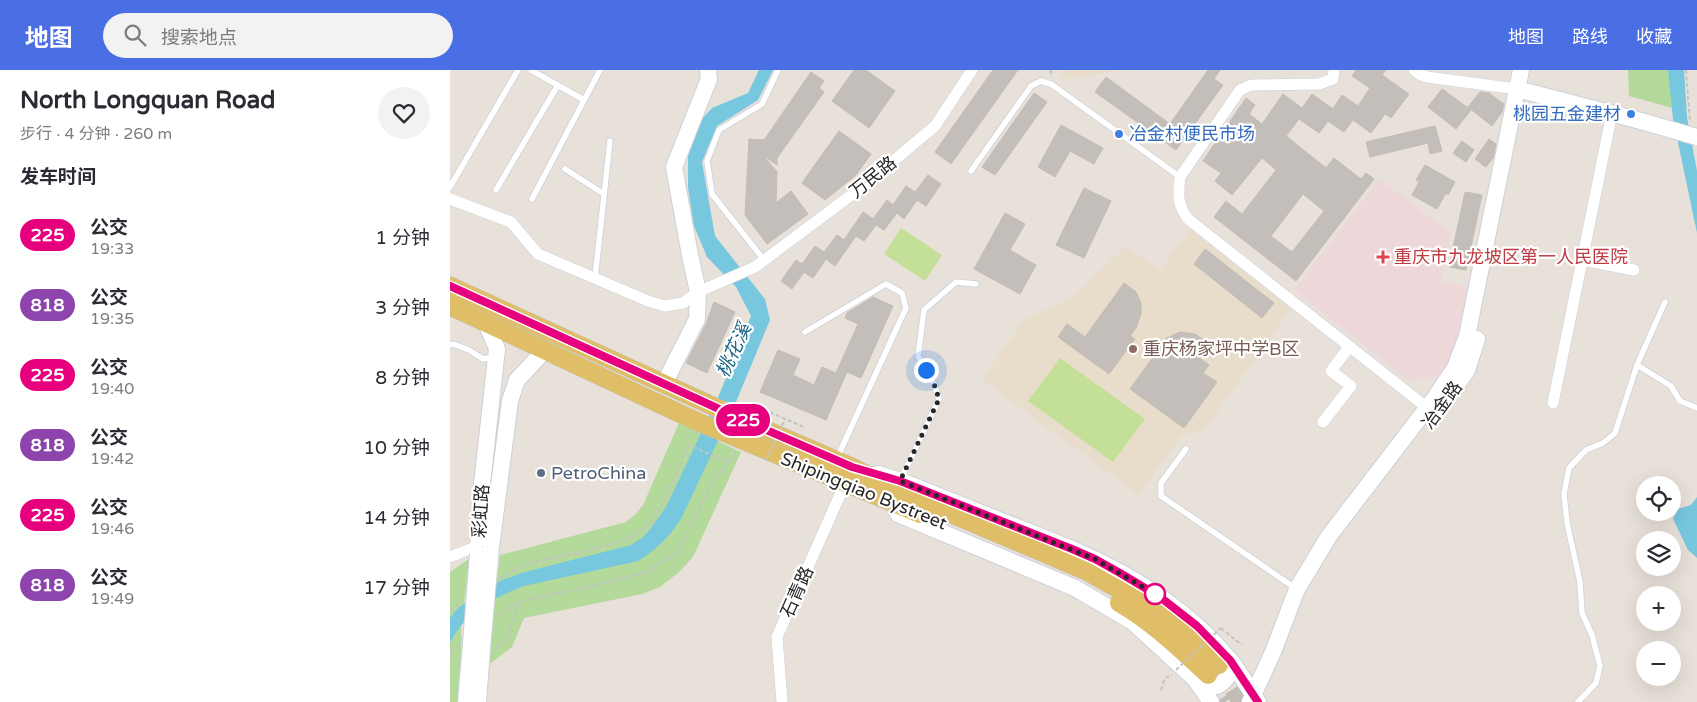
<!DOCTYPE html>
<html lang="zh">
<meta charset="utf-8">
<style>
body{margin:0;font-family:"Varela Round","Noto Sans SC",sans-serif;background:#f2f2f3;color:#2b2b33;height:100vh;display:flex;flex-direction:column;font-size:19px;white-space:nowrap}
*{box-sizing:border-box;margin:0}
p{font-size:16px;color:#7c7c81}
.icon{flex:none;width:28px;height:28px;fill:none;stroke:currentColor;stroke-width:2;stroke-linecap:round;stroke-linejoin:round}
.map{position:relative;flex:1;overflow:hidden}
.drawer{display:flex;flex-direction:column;background:#fff;width:450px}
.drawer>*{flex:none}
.badge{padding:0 10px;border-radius:16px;font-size:18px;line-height:32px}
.fabs{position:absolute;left:1186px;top:406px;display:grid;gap:10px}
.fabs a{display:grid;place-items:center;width:45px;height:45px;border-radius:50%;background:#fff;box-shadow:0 5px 20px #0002;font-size:25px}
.you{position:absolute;width:25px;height:25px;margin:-12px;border:4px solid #fff;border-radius:50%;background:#1a73e8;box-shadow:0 0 0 8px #1a73e833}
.map>.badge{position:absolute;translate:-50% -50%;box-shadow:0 0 0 2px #fff}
h2{padding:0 20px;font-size:19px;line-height:45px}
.round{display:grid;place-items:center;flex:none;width:52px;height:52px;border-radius:26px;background:#f2f2f3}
.headline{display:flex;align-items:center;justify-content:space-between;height:85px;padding:0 20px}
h1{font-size:24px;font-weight:700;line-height:38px}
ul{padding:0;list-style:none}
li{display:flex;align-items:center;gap:15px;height:70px;padding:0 20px}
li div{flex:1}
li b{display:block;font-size:19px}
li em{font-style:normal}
li .badge{min-width:55px;font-weight:700;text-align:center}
header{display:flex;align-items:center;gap:30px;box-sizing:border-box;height:70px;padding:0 25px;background:#4a6ee4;color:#fff}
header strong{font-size:24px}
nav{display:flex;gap:28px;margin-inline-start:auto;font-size:18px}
.search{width:350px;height:45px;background:#f2f2f3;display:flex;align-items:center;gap:12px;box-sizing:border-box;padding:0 18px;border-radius:28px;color:#7c7c81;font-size:19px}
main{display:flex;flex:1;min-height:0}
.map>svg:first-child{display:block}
.education{fill:#e8ddca}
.medical{fill:#eed7d9}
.green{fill:#b3d99b}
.pitch{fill:#c4df98}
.water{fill:#77c8df}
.building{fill:#c3beb9;stroke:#c2bcb4;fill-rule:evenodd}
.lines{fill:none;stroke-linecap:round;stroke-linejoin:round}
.primary-tunnel{stroke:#c1bcb5;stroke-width:18;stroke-dasharray:18 9;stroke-linecap:butt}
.lane-casing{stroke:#ccd0da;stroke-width:7}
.street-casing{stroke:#ccd0da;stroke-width:12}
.secondary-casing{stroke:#ccd0da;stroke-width:18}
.primary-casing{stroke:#c3c3c3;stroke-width:19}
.path{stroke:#c3c3c3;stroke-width:2;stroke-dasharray:4 2.5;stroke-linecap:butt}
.lane{stroke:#fff;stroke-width:5.5}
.street{stroke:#fff;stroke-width:11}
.secondary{stroke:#fff;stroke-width:16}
.primary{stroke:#dfbe67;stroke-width:18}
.secondary-bridge-casing{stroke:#ccd0da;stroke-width:18;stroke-linecap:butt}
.path-bridge{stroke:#c3c3c3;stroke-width:2;stroke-dasharray:4 2.5;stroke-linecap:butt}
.secondary-bridge{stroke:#fff;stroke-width:16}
.line-casing{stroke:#fff;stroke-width:11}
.line{stroke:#e6007e;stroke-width:8}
.walk{stroke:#272727;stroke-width:5;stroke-dasharray:0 9}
.shop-dot{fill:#3f7fe0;stroke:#fff;stroke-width:2}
.health-dot{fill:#e0444e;stroke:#fff;stroke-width:2}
.education-dot{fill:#8d6e63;stroke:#fff;stroke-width:2}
.service-dot{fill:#5c6f8a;stroke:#fff;stroke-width:2}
.stop-dot{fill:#fff;stroke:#e6007e;stroke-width:2.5}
.labels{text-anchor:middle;stroke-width:4.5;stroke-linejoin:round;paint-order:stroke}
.shop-label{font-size:18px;fill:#366cbe;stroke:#fff;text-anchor:end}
.street-label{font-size:18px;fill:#272727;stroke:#fff}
.health-label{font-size:18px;fill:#be3a42;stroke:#fff;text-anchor:start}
.education-label{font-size:18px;fill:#785e54;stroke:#fff;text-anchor:start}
.service-label{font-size:18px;fill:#4e5e75;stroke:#fff;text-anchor:start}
.water-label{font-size:19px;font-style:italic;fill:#1c6685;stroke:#fff}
</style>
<header>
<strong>地图</strong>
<div class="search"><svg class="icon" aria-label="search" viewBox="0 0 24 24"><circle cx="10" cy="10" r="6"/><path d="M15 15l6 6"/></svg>搜索地点</div>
<nav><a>地图</a><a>路线</a><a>收藏</a></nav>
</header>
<main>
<section class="drawer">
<div class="headline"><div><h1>North Longquan Road</h1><p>步行 · 4 分钟 · 260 m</p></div><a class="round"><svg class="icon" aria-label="heart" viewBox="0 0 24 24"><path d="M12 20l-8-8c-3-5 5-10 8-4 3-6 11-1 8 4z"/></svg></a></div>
<h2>发车时间</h2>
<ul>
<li><span class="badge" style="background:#e6007e;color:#fff">225</span><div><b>公交</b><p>19:33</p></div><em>1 分钟</em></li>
<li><span class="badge" style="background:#8e44ad;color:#fff">818</span><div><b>公交</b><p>19:35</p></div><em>3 分钟</em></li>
<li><span class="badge" style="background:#e6007e;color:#fff">225</span><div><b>公交</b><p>19:40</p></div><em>8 分钟</em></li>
<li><span class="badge" style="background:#8e44ad;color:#fff">818</span><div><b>公交</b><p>19:42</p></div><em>10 分钟</em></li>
<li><span class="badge" style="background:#e6007e;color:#fff">225</span><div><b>公交</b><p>19:46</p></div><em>14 分钟</em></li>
<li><span class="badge" style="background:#8e44ad;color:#fff">818</span><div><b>公交</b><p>19:49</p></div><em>17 分钟</em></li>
</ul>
</section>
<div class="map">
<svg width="1247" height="632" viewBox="0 0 1247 632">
<rect width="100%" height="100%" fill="#e8e1d9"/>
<path class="education" d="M611,0H676L611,9Z
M740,159L841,239L754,360L733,365L688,425L532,309L575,249L623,227L676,176L710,200Z"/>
<path class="medical" d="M930,109L1001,163L991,211L1023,219L1013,262L992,306L958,310L844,220Z"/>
<path class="green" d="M1178,0H1221L1222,38L1179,26Z
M229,353L291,382L243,487L228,503L210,517L192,524L74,548L62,577L37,596L50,485L176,452L186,444L193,435Z
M19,489L14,534L0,548V502Z
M11,553L12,603L9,632H0V573Z"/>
<path class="pitch" d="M451,158L492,185L475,211L434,184Z
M610,288L695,349L663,392L578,331Z"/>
<path class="water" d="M309,0H323L308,30L267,56L252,92L265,166L315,229L320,250L286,332L232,447C221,466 206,480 188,491L74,516C43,528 16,541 0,573V548L6,540L23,527L52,510L75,502L181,475L193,467L201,458L216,437L269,325L301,246L286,217L257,187L244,156L238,118V86L250,51L262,38L298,23Z
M1218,0H1234L1237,47L1247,101V163L1223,49Z
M1247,427V488L1238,480L1223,449L1228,439L1241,435Z"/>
<path class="building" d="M404,0H416L445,21L419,58L382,31Z
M543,0H568L501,94L485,82Z
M758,0H770L764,9L773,15L726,80L645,22L656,7L720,54Z
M906,0H936L932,5L959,24L941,48L935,44L921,63L903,50L894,62L878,51L869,63L849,49L836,66L876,98L884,88L911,109L916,103L924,109L846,211L764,147L776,131L792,144L826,100L812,88L782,125L765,111L771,103L753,91L796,28L805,35L799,44L812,54L833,24L852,38L862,24L883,39L892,25L908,36L920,18L902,6ZM853,124L874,141L842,182L821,166Z
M361,2L374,11L369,18L374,22L327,88V95L313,85L327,102L326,133L341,121L358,144L317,174L295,145L299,69L314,70Z
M992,19L1021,40L1006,59L978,37Z
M1030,22L1039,23L1054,34L1052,42L1042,56L1018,37Z
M584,23L597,32L545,105L532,97Z
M611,55L653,78L644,94L620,81L605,107L588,97Z
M985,56L992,81L980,84L978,73L920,87L916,72Z
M389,61L421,84L406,105L375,130L352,113Z
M1039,69L1046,74L1043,88L1036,97L1025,89Z
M1012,71L1024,80L1016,92L1003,83Z
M975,95L1005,112L998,125L996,123L987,139L962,125L969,112L966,110Z
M478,105L491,114L476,136L467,130L454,149L447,143L434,160L426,155L414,171L406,166L385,196L376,189L363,208L354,202L342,219L331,211L346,190L352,194L365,176L374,182L387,165L394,170L413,142L423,149L437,130L443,135L456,116L465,122Z
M634,118L661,131L634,188L606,175Z
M1015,122L1032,125L1016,200L999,197Z
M555,143L575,154L560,180L586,195L570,224L524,199Z
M755,179L824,233L812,248L744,194Z
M674,213L686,222L691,233V244L686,258L680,266L685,269L659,304L608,267L617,254L635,267Z
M423,227L443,236L411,308L397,302L376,350L310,322L328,280L350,289L343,305L364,315L372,297L386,303L408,254L395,248L397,243Z
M264,232L285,242L257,303L236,293L256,254Z
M730,262L745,264L758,273L748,287L759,295L753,303L767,312L734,358L680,319L717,268Z"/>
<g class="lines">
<path class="primary-tunnel" d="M769,596L791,632
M758,605L775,632"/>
<defs>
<path id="lane" d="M81,0L134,30
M115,99L154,124
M521,101L581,16L591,11L601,14L730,107
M0,117L68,0
M46,120L108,15
M82,129L150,0
M314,190L262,124L257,91L269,60L312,34L328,0
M145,208L160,71
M355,262L436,214L452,223L456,238L387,388
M0,275L3,274L19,280L33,289L45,287
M1187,295L1221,316L1230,331L1247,338
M736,379L711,413V426L845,518
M451,409L489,329L484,314L468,286L474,240L506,212L526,214
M1128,632L1146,613L1150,596L1142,565L1132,543L1130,512L1117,453L1114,424L1119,398L1136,380L1153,373L1165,363L1187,295L1215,232"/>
<path id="street" d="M884,0L883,9L869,14L801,15L790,20L730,107C728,125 727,134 738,149L985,344
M964,0L969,4L977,7L1067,19
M0,129L61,152L88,184L198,231L215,236L233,233L248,222L305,197L416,114L485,56L522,0
M1132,190L1184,200
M1103,333L1162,43
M873,352L901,316L881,301L899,277
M0,487L28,476
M332,632L327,567L393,418"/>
<path id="secondary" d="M1067,19L1191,51
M214,314L247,249L248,222L240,185L224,97L259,9L258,0
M1004,319L1017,300L1027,269
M428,404L451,411L622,479C681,504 739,540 780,590C790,603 799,618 808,632
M448,444L625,518L683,552L745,609L761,632
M41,477L60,331L67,310L95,280
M28,484L30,432L47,279L36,253
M745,609L754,614L767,616C778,610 781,603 780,590
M16,632L21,573
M28,632L33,567
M800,632L823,582L847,519L879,466L984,329L1005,298L1017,266L1071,0"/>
<path id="primary" d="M0,216L291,349L402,397L457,425L636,501L693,533L738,565L769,595
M0,236L246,351L470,444
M669,533C702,552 730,579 758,605"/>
</defs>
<use href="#lane" class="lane-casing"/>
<use href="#street" class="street-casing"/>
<use href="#secondary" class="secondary-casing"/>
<use href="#primary" class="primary-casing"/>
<path class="path" d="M601,0V7
M1236,0L1240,52
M308,337L356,358
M50,508C60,502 71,496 81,493C114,484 177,478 200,453C214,438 229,396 239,375L277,392
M0,540L12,531
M48,546L70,531L143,516L197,502L226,484L262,414L286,382
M771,558L792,575
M46,578L55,572L69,533
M0,586L1,580L8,575
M711,620L715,608L722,605"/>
<use href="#lane" class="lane"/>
<use href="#street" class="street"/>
<use href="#secondary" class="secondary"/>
<use href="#primary" class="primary"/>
<defs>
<path id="secondary-bridge" d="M1191,51L1247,67
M33,567L41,477
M21,573L28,484"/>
</defs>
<use href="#secondary-bridge" class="secondary-bridge-casing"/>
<path class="path-bridge" d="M316,391L335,349
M726,600L771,558"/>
<use href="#secondary-bridge" class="secondary-bridge"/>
</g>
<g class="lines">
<defs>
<path id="line" d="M0,216L291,349L386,390L402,397L450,411L622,479L645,489L670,503L710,527L747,556L780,590L808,632"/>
</defs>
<use href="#line" class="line-casing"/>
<use href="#line" class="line"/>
<path class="walk" d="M476,300L484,314L489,329L450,411L645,489L705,524"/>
</g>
<g class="shop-dot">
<circle cx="1181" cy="44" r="5"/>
<circle cx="669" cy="64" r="5"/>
</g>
<path class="health-dot" d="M930.5 179.5h5v5h5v5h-5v5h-5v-5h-5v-5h5z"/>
<circle class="education-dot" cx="683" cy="279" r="5"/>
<circle class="service-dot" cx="91" cy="403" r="5"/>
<circle class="stop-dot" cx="705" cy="524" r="10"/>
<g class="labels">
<g class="shop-label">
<text x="1171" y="50">桃园五金建材</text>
<text x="679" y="70" text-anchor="start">冶金村便民市场</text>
</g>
<g class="street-label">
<text transform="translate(423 107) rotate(-39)" y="6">万民路</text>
<text transform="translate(992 335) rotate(-54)" y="6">冶金路</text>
<text transform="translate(414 421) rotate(22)" y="6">Shipingqiao Bystreet</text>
<text transform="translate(31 441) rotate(-86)" y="6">彩虹路</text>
<text transform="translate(347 522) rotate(-66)" y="6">石青路</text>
</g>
<g class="health-label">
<text x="944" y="193">重庆市九龙坡区第一人民医院</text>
</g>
<g class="education-label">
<text x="693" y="285">重庆杨家坪中学B区</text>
</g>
<g class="service-label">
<text x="101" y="409">PetroChina</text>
</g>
<g class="water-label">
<text transform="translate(283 280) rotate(-65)" y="7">桃花溪</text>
</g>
</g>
</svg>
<div class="fabs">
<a><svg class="icon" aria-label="locate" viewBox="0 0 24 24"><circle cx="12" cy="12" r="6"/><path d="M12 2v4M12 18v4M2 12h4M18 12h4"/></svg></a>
<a><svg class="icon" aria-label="layers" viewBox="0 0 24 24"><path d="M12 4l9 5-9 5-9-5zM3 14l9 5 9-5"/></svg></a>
<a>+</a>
<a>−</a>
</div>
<div class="you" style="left:476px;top:300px"></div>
<b class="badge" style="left:293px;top:350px;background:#e6007e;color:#fff">225</b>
</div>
</main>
